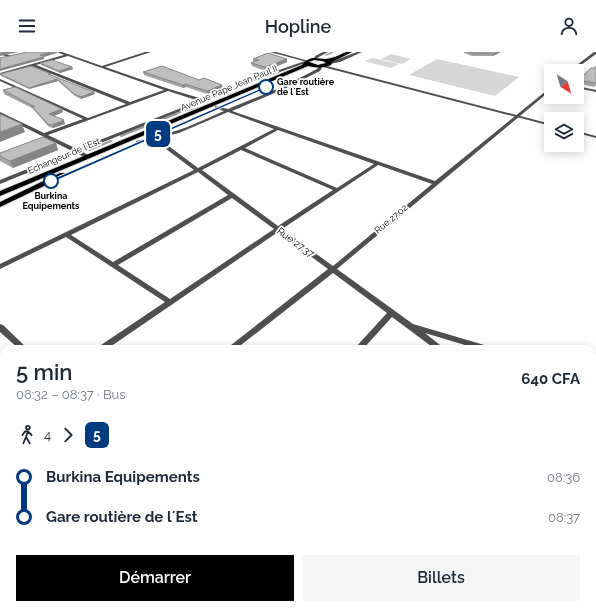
<!DOCTYPE html>
<html lang="fr">
<meta charset="utf-8">
<style>
body{margin:0;font-family:Raleway,sans-serif;background:#f6f6f7;color:#1f2937;height:100vh;display:flex;flex-direction:column;font-size:15px;white-space:nowrap}
*{box-sizing:border-box;margin:0}
p{font-size:13px;color:#747a83}
.icon{flex:none;width:22px;height:22px;fill:none;stroke:currentColor;stroke-width:2;stroke-linecap:round;stroke-linejoin:round}
.map{position:relative;flex:1;overflow:hidden}
.details{position:absolute;left:0px;top:293px;width:596px;height:264px;display:flex;flex-direction:column;background:#fff;border-radius:12px 12px 0 0;box-shadow:0 2px 10px #0003}
.details>*{flex:none}
.badge{padding:0 8px;border-radius:6px;font-size:14px;line-height:26px}
.needle{width:26px;rotate:143deg}
.tools{position:absolute;left:544px;top:12px;display:grid;gap:8px}
.tools a{display:grid;place-items:center;width:40px;height:40px;border-radius:0px;background:#fff;box-shadow:0 2px 10px #0003;font-size:20px}
.map>.badge{position:absolute;translate:-50% -50%;box-shadow:0 0 0 2px #fff}
.legs{display:flex;align-items:center;gap:6px;height:44px;padding:0 16px;font-size:13px}
.legs p{margin-inline-start:auto}
.headline{display:flex;align-items:center;justify-content:space-between;height:68px;padding:0 16px}
h1{font-size:22px;font-weight:600;line-height:30px}
.cta{display:flex;gap:8px;margin-top:auto;padding:8px 16px}
.cta a{flex:1;height:46px;border-radius:0px;background:#000;color:#fff;font-size:16px;font-weight:600;line-height:46px;text-align:center}
.cta a+a{background:#f6f6f7;color:#1f2937}
ul{padding:0 16px;list-style:none}
li{display:flex;align-items:center;gap:14px;height:40px;font-size:15px}
li i{display:grid;place-items:center;width:6px;height:100%;margin:0 5px;background:currentColor}
li i::after{content:'';width:10px;height:10px;margin:-5px;border:3px solid;border-radius:50%;background:#fff}
li p{margin-inline-start:auto}
li:first-child i{background:linear-gradient(#0000 50%,currentColor 0)}
li:last-child i{background:linear-gradient(currentColor 50%,#0000 0)}
header{display:flex;justify-content:space-between;align-items:center;height:52px;padding:0 16px;background:#fff;font-size:18px;font-weight:600}
.map>svg:first-child{display:block}
.green{fill:#d6d6d6}
.lines{fill:none;stroke-linecap:round;stroke-linejoin:round}
.stream-far1{stroke:#9d9d9d;stroke-width:1.5}
.stream{stroke:#9d9d9d;stroke-width:2}
.trunk-casing{stroke:#dbdbdb;stroke-width:2}
.minor{fill:#4f4f4f;fill-rule:evenodd}
.tertiary{fill:#4f4f4f;fill-rule:evenodd}
.trunk{fill:#000;fill-rule:evenodd}
.wall{fill:#a4a4a4}
.shaded-wall{fill:#868686}
.building{fill:#bfbfbf;stroke:#868686}
.line-1{fill:#003b80;stroke:#fff}
.stop-1-dot{fill:#fff;stroke:#003b80;stroke-width:2}
.labels{text-anchor:middle;stroke-width:3.5;stroke-linejoin:round;paint-order:stroke}
.far-stop-label{font-size:9px;font-weight:bold;fill:#000;stroke:#fff;text-anchor:start}
.far-street-label{font-size:9px;fill:#000;stroke:#fff}
.street-label{font-size:10px;fill:#000;stroke:#fff}
</style>
<header><svg class="icon" aria-label="menu" viewBox="0 0 24 24"><path d="M4 6h16M4 12h16M4 18h16"/></svg>Hopline<svg class="icon" aria-label="person" viewBox="0 0 24 24"><circle cx="12" cy="8" r="4"/><path d="M4 21q1-7 8-7t8 7"/></svg></header>
<div class="map">
<svg width="596" height="557" viewBox="0 0 596 557">
<rect width="100%" height="100%" fill="#fff"/>
<path class="green" d="M391,2L411,7L402,12L381,7Z
M373,6L399,12L391,16L364,9Z
M437,7L519,25L495,44L409,23Z"/>
<g class="lines">
<path class="stream-far1" d="M326,3L333,0
M173,63L186,58L198,57"/>
<path class="stream" d="M121,84L176,62
M89,98L111,89"/>
<defs>
<path id="trunk" d="M346,0H352L332,10L331,13C323,16 316,16 308,14L0,144V139L302,13C314,0 318,10 331,6C336,5 341,2 346,0ZM314,8L323,9L326,11L318,13L309,10Z
M60,121H66L67,123L0,155V150Z"/>
</defs>
<use href="#trunk" class="trunk-casing"/>
<path class="minor" d="M0,0L11,4L12,5L10,6L0,2Z
M57,0H62L102,14L145,0H151L105,15L169,37L203,47L253,27L305,9L308,10L255,29L207,48V50H203L81,99L90,104V106H86L76,101L0,132V128L72,99L0,63V60L44,81L83,67L0,29V27L88,66L126,52L32,14L0,23V21L64,3ZM68,4L164,38L130,50L36,13ZM168,39L199,49L77,97L48,83Z
M323,0H328L317,6L316,8H314L315,4Z
M357,0H362L340,10L330,12L328,11Z
M594,0H596V2L573,19H569Z
M320,13L323,14L320,19L284,37L232,59L435,129L551,35V38L337,217L413,272L491,295L492,297H478L425,281L445,297H435L392,265L363,297H354L387,261L333,221L236,297H226L328,217L278,180L107,297H97L98,295L165,250L66,185L0,217V212L194,118L154,88L138,91H136V89L149,86V84C175,83 200,69 224,59L215,56V54L228,57L282,35L317,17ZM228,60L274,77L198,116L158,86L179,81ZM278,78L374,112L337,136L245,96ZM241,98L333,138L278,174L202,118ZM378,113L432,132L333,214L282,177ZM198,120L228,143L113,210L71,183ZM232,146L274,177L170,247L118,213Z
M577,34L596,38V40L577,36Z
M0,272L3,273L28,297H19L0,280Z
M592,325L596,326V332L592,331Z
M4,359V368L0,370V361Z
M592,399L596,401V412L592,410Z
M4,471V485L0,487V473Z
M105,553H120L119,557H104Z
M304,553H319L320,557H305Z
M478,553H491L490,557H477Z"/>
<path class="tertiary" d="M270,0H276L309,9L307,10Z
M323,13L551,72V74L323,15Z
M577,79L596,84V86L577,81Z"/>
<use href="#trunk" class="trunk"/>
</g>
<path class="wall" d="M464,0H501L493,4H472L464,1Z
M253,7H287V10L265,19L252,14L251,11L254,10H253Z
M40,11L72,15L73,17L60,21L41,13Z
M594,16L596,33L594,35L577,31L578,28Z
M143,20L199,28L223,36L207,42L186,35L183,36L144,23Z
M0,22L51,23V24L94,40L95,42L81,47L75,44L58,29L29,37L1,24Z
M3,38L63,60L54,64L65,72L53,76L49,75L32,56L4,42Z
M56,91L58,98L13,116L0,109V101Z
M592,490L596,515L592,518Z"/>
<path class="shaded-wall" d="M8,0H19L0,4V2Z
M52,0H57V1L44,5V7L0,19V17L40,3Z
M497,0H501L493,4L494,2Z
M287,7V10L265,19V15Z
M72,15L73,17L60,21L59,19Z
M57,27L58,29L29,37V36Z
M185,32L186,35L183,36V33Z
M222,33L223,36L207,42V39Z
M94,40L95,42L81,47V45Z
M62,57L63,60L51,65L49,62Z
M64,68L65,72L53,76L52,73Z
M22,72L25,80L0,90V80Z
M56,91L58,98L13,116L10,109Z"/>
<path class="building" d="M0,0H8L0,2Z
M27,0H52L40,3L44,5L0,17V6Z
M468,0H497L494,2L472,1Z
M268,1L287,7L265,15L251,11L259,8L253,7Z
M52,8L72,15L59,19L40,11Z
M31,14L51,22H48L94,40L81,45L74,42L57,27L29,36L0,22Z
M162,14L199,28L204,26L222,33L207,39L185,32L183,33L143,20Z
M596,14V31L578,28L591,16H594Z
M15,35L62,57L49,62L64,68L52,73L48,72L31,54L35,55L3,38Z
M0,62L22,72L0,80Z
M43,85L56,91L10,109L0,104V101Z
M592,490L596,492V514L592,512Z"/>
<path class="line-1" d="M266,34L267,36L53,130L48,129Z"/>
<g class="stop-1-dot">
<circle cx="266" cy="35" r="7"/>
<circle cx="51" cy="129" r="7"/>
</g>
<g class="labels">
<g class="far-stop-label">
<text x="277" y="33">Gare routière<tspan x="277" dy="10">de l´Est</tspan></text>
<text x="51" y="147" text-anchor="middle">Burkina<tspan x="51" dy="10">Equipements</tspan></text>
</g>
<g class="far-street-label">
<text transform="translate(229 36) rotate(-23)" y="3">Avenue Pape Jean Paul II</text>
<text transform="translate(64 104) rotate(-23)" y="3">Echangeur de l´Est</text>
<text transform="translate(391 167) rotate(-40)" y="3">Rue 27.02</text>
</g>
<g class="street-label">
<text transform="translate(296 190) rotate(36)" y="4">Rue 27.37</text>
</g>
</g>
</svg>
<div class="tools">
<a><svg class="needle" viewBox="-14 -14 28 28"><path d="M0-13l5 13h-10z" fill="#e53935"/><path d="M0 13l5-13h-10z" fill="#747a83"/></svg></a>
<a><svg class="icon" aria-label="layers" viewBox="0 0 24 24"><path d="M12 4l9 5-9 5-9-5zM3 14l9 5 9-5"/></svg></a>
</div>
<b class="badge" style="left:158px;top:82px;background:#003b80;color:#fff">5</b>
<section class="details">
<div class="headline"><div><h1>5 min</h1><p>08:32 – 08:37 · Bus</p></div><b>640 CFA</b></div>
<div class="legs"><svg class="icon" aria-label="walk" viewBox="0 0 24 24"><circle cx="13" cy="4" r="2"/><path d="M13 8l-2 6 4 7M11 14l-3 7M7 12l3-4h3l4 4"/></svg>4<svg class="icon" aria-label="forward" viewBox="0 0 24 24"><path d="M9 5l7 7-7 7"/></svg><b class="badge" style="background:#003b80;color:#fff">5</b></div>
<ul>
<li><i style="color:#003b80"></i><b>Burkina Equipements</b><p>08:36</p></li>
<li><i style="color:#003b80"></i><b>Gare routière de l´Est</b><p>08:37</p></li>
</ul>
<div class="cta"><a>Démarrer</a><a>Billets</a></div>
</section>
</div>
